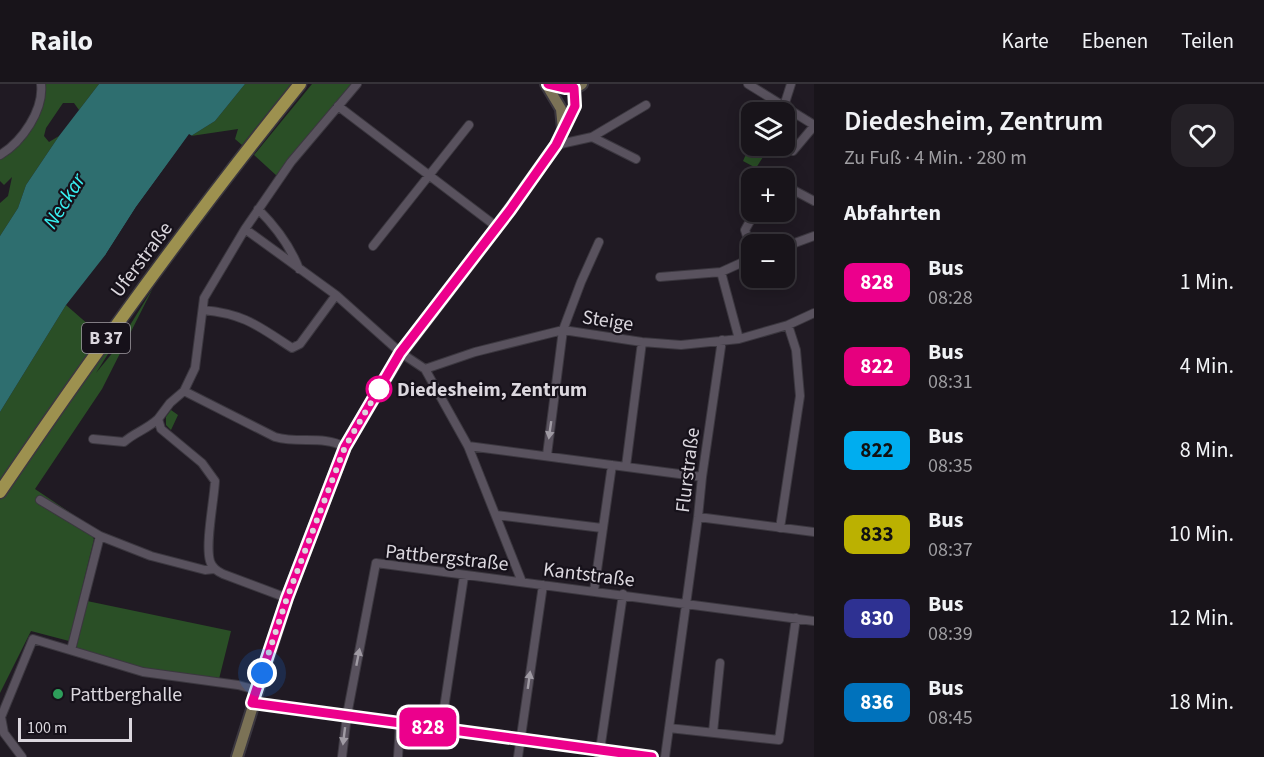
<!DOCTYPE html>
<html lang="de">
<meta charset="utf-8">
<style>
body{margin:0;font-family:"Source Sans 3",sans-serif;background:#252127;color:#f1f3f6;height:100vh;display:flex;flex-direction:column;font-size:22px;white-space:nowrap}
*{box-sizing:border-box;margin:0}
p{font-size:20px;color:#9f9ea2}
.icon{flex:none;width:33px;height:33px;fill:none;stroke:currentColor;stroke-width:2;stroke-linecap:round;stroke-linejoin:round}
.map{position:relative;flex:1;overflow:hidden}
.panel{display:flex;flex-direction:column;background:#18141a;width:450px}
.panel>*{flex:none}
.badge{padding:0 12px;border-radius:9px;font-size:21px;line-height:39px}
.fabs{position:absolute;left:741px;top:18px;display:grid;gap:12px}
.fabs a{display:grid;place-items:center;width:54px;height:54px;border-radius:12px;background:#18141a;box-shadow:0 3px 15px #0003,0 0 0 2px #363339;font-size:30px}
.scale{position:absolute;left:18px;bottom:15px;width:114px;box-sizing:border-box;padding-left:6px;border:3px solid #dbd7de;border-top:0;font-size:16px;line-height:21px;white-space:nowrap;color:#dbd7de;-webkit-text-stroke:4px #16111a;paint-order:stroke}
.you{position:absolute;width:30px;height:30px;margin:-15px;border:4px solid #fff;border-radius:50%;background:#1a73e8;box-shadow:0 0 0 9px #1a73e833}
.map>.badge{position:absolute;translate:-50% -50%;box-shadow:0 0 0 3px #fff}
h2{padding:0 30px;font-size:22px;line-height:54px}
.round{display:grid;place-items:center;flex:none;width:63px;height:63px;border-radius:18px;background:#252127}
.overview{display:flex;align-items:center;justify-content:space-between;height:102px;padding:0 30px}
h1{font-size:28px;font-weight:600;line-height:45px}
ul{padding:0;list-style:none}
li{display:flex;align-items:center;gap:18px;height:84px;padding:0 30px}
li div{flex:1}
li b{display:block;font-size:22px}
li em{font-style:normal}
li .badge{min-width:66px;font-weight:700;text-align:center}
header{display:flex;align-items:center;gap:36px;box-sizing:border-box;height:84px;padding:0 30px;background:#18141a;border-bottom:2px solid #363339}
header strong{font-size:28px}
nav{display:flex;gap:33px;margin-inline-start:auto;font-size:21px}
main{display:flex;flex:1;min-height:0}
.map>svg:first-child{display:block}
.green{fill:#2a4f26}
.water{fill:#2e6e6f}
.pier{fill:#201a23}
.lines{fill:none;stroke-linecap:round;stroke-linejoin:round}
.street-casing{stroke:#3b373f;stroke-width:10}
.secondary-casing{stroke:#3b373f;stroke-width:14}
.primary-casing{stroke:#3b373f;stroke-width:15}
.street{stroke:#59525e;stroke-width:8}
.secondary{stroke:#7b7256;stroke-width:10}
.primary{stroke:#9d914f;stroke-width:12}
.oneway{fill:#a09ba4}
.line-casing{stroke:#fff;stroke-width:14}
.line{stroke:#ec008c;stroke-width:9}
.walk{stroke:#dbd7de;stroke-width:6;stroke-dasharray:0 10.8}
.stop-dot{fill:#fff;stroke:#ec008c;stroke-width:3}
.leisure-dot{fill:#2e9e5b;stroke:#16111a;stroke-width:2}
.labels{text-anchor:middle;stroke-width:4.5;stroke-linejoin:round;paint-order:stroke}
.shield{fill:#16111a;stroke:#a09ca3;stroke-width:1.5}
.shield-label{font-size:18px;font-weight:bold;fill:#dbd7de}
.street-label{font-size:20px;fill:#dbd7de;stroke:#16111a}
.stop-label{font-size:20px;font-weight:bold;fill:#dbd7de;stroke:#16111a;text-anchor:start}
.poi-label{font-size:20px;fill:#dbd7de;stroke:#16111a;text-anchor:start}
.water-label{font-size:21px;font-style:italic;fill:#38f0f2;stroke:#16111a}
</style>
<header>
<strong>Railo</strong>
<nav><a>Karte</a><a>Ebenen</a><a>Teilen</a></nav>
</header>
<main>
<div class="map">
<svg width="814" height="673" viewBox="0 0 814 673">
<rect width="100%" height="100%" fill="#201a23"/>
<path class="green" d="M41,0H99L79,26L74,19H63L46,44L44,52L49,58L59,52L26,101L18,124L0,152V119L8,112L12,93L4,101L0,97V71L10,65L38,22Z
M245,0H291L242,61L235,55L238,45L191,52L215,37Z
M312,0H351L277,92L254,71Z
M751,59L752,62H770L756,84L743,77Z
M153,204L102,305L35,405L81,436L94,455L69,557L31,547L0,609V328L66,221L113,262L96,289L114,267Z
M171,326L178,331L171,346L166,341V333Z
M87,517L231,547L219,595L144,585L76,565Z"/>
<path class="water" d="M99,0H245L215,37L191,52L189,51L136,123L106,170L66,221L0,328V152L18,124L26,101L59,52Z"/>
<path class="pier" d="M189,50L194,53L190,55L137,125L106,175V170L136,123Z"/>
<g class="lines">
<defs>
<path id="street" d="M748,0L814,41
M338,22L497,143
M784,22L791,0
M592,53L636,75
M556,61L592,53L646,21
M793,67L814,42
M0,71C22,58 44,26 41,0
M784,101L814,117
M258,125C276,143 290,161 299,185
M245,145L291,78L357,0
M373,162L469,41
M784,163L814,152
M752,168L745,146L755,128
M660,193L721,188
M203,226C245,230 258,242 292,264L300,260L336,211
M739,255L721,188L752,174
M425,285L468,362L522,498
M184,307L275,353C300,360 322,351 345,363
M93,355L124,358C135,348 146,346 158,335
M468,362L702,393
M547,371L563,246L581,198L599,158
M626,382L642,258
M40,416L100,452L151,472L205,486L214,485
M496,431L602,444
M698,433L814,448
M780,444L800,312L796,266L788,241
M594,507L612,381
M287,514L223,490C217,487 212,484 210,477C205,460 214,417 215,397L202,379L161,345L158,335L170,319L184,307L195,284L204,214L245,145L336,211L401,269L425,285L475,268L563,246L642,258L681,261L739,255L788,241L814,229
M71,566L100,452
M252,619L652,673
M441,644L464,492
M669,644L779,656L796,534
M713,648L720,579
M22,673L4,649L1,633L33,555L143,588L238,601L256,606
M342,673L347,631L376,479L814,537
M398,673L400,639
M518,673L543,501
M599,673L623,510
M665,673L698,433L702,393L722,256"/>
<path id="secondary" d="M546,0L561,25L563,45
M548,0L574,5L582,0
M237,673L287,514L345,363L401,269L497,143L556,61L575,22L574,5"/>
<path id="primary" d="M0,408C95,268 194,131 300,0"/>
</defs>
<use href="#street" class="street-casing"/>
<use href="#secondary" class="secondary-casing"/>
<use href="#primary" class="primary-casing"/>
<use href="#street" class="street"/>
<use href="#secondary" class="secondary"/>
<use href="#primary" class="primary"/>
</g>
<defs><path id="oneway-solid" d="M-6-.8H1V-3.2L6.5 0L1 3.2V.8H-6Z" transform="scale(1.5)"/></defs>
<g class="oneway">
<use href="#oneway-solid" transform="translate(550 346) rotate(98)"/>
<use href="#oneway-solid" transform="translate(358 573) rotate(-79)"/>
<use href="#oneway-solid" transform="translate(529 596) rotate(-82)"/>
<use href="#oneway-solid" transform="translate(344 652) rotate(97)"/>
</g>
<g class="lines">
<defs>
<path id="line" d="M548,0L565,4H574L575,22L556,61L510,126L400,269L345,363L287,514L252,619L652,673"/>
</defs>
<use href="#line" class="line-casing"/>
<use href="#line" class="line"/>
<path class="walk" d="M262,589L287,514L345,363L380,303L379,305"/>
</g>
<circle class="stop-dot" cx="379" cy="305" r="12"/>
<circle class="leisure-dot" cx="58" cy="610" r="6"/>
<g class="labels">
<rect class="shield" x="82" y="239" width="48" height="30" rx="4.5"/>
<g class="shield-label">
<text x="106" y="260">B 37</text>
</g>
<g class="street-label">
<text transform="translate(141 175) rotate(-53)" y="7">Uferstraße</text>
<text transform="translate(608 236) rotate(9)" y="7">Steige</text>
<text transform="translate(687 386) rotate(-83)" y="7">Flurstraße</text>
<text transform="translate(447 473) rotate(6)" y="7">Pattbergstraße</text>
<text transform="translate(589 490) rotate(7)" y="7">Kantstraße</text>
</g>
<g class="stop-label">
<text x="397" y="312">Diedesheim, Zentrum</text>
</g>
<g class="poi-label">
<text x="70" y="617">Pattberghalle</text>
</g>
<g class="water-label">
<text transform="translate(64 117) rotate(-58)" y="7">Neckar</text>
</g>
</g>
</svg>
<div class="fabs">
<a><svg class="icon" aria-label="layers" viewBox="0 0 24 24"><path d="M12 4l9 5-9 5-9-5zM3 14l9 5 9-5"/></svg></a>
<a>+</a>
<a>−</a>
</div>
<div class="scale">100 m</div>
<div class="you" style="left:262px;top:589px"></div>
<b class="badge" style="left:428px;top:643px;background:#ec008c;color:#fff">828</b>
</div>
<section class="panel">
<div class="overview"><div><h1>Diedesheim, Zentrum</h1><p>Zu Fuß · 4 Min. · 280 m</p></div><a class="round"><svg class="icon" aria-label="heart" viewBox="0 0 24 24"><path d="M12 20l-8-8c-3-5 5-10 8-4 3-6 11-1 8 4z"/></svg></a></div>
<h2>Abfahrten</h2>
<ul>
<li><span class="badge" style="background:#ec008c;color:#fff">828</span><div><b>Bus</b><p>08:28</p></div><em>1 Min.</em></li>
<li><span class="badge" style="background:#e6007e;color:#fff">822</span><div><b>Bus</b><p>08:31</p></div><em>4 Min.</em></li>
<li><span class="badge" style="background:#00adef;color:#111">822</span><div><b>Bus</b><p>08:35</p></div><em>8 Min.</em></li>
<li><span class="badge" style="background:#bbb101;color:#111">833</span><div><b>Bus</b><p>08:37</p></div><em>10 Min.</em></li>
<li><span class="badge" style="background:#2e3192;color:#fff">830</span><div><b>Bus</b><p>08:39</p></div><em>12 Min.</em></li>
<li><span class="badge" style="background:#0072bc;color:#fff">836</span><div><b>Bus</b><p>08:45</p></div><em>18 Min.</em></li>
</ul>
</section>
</main>
